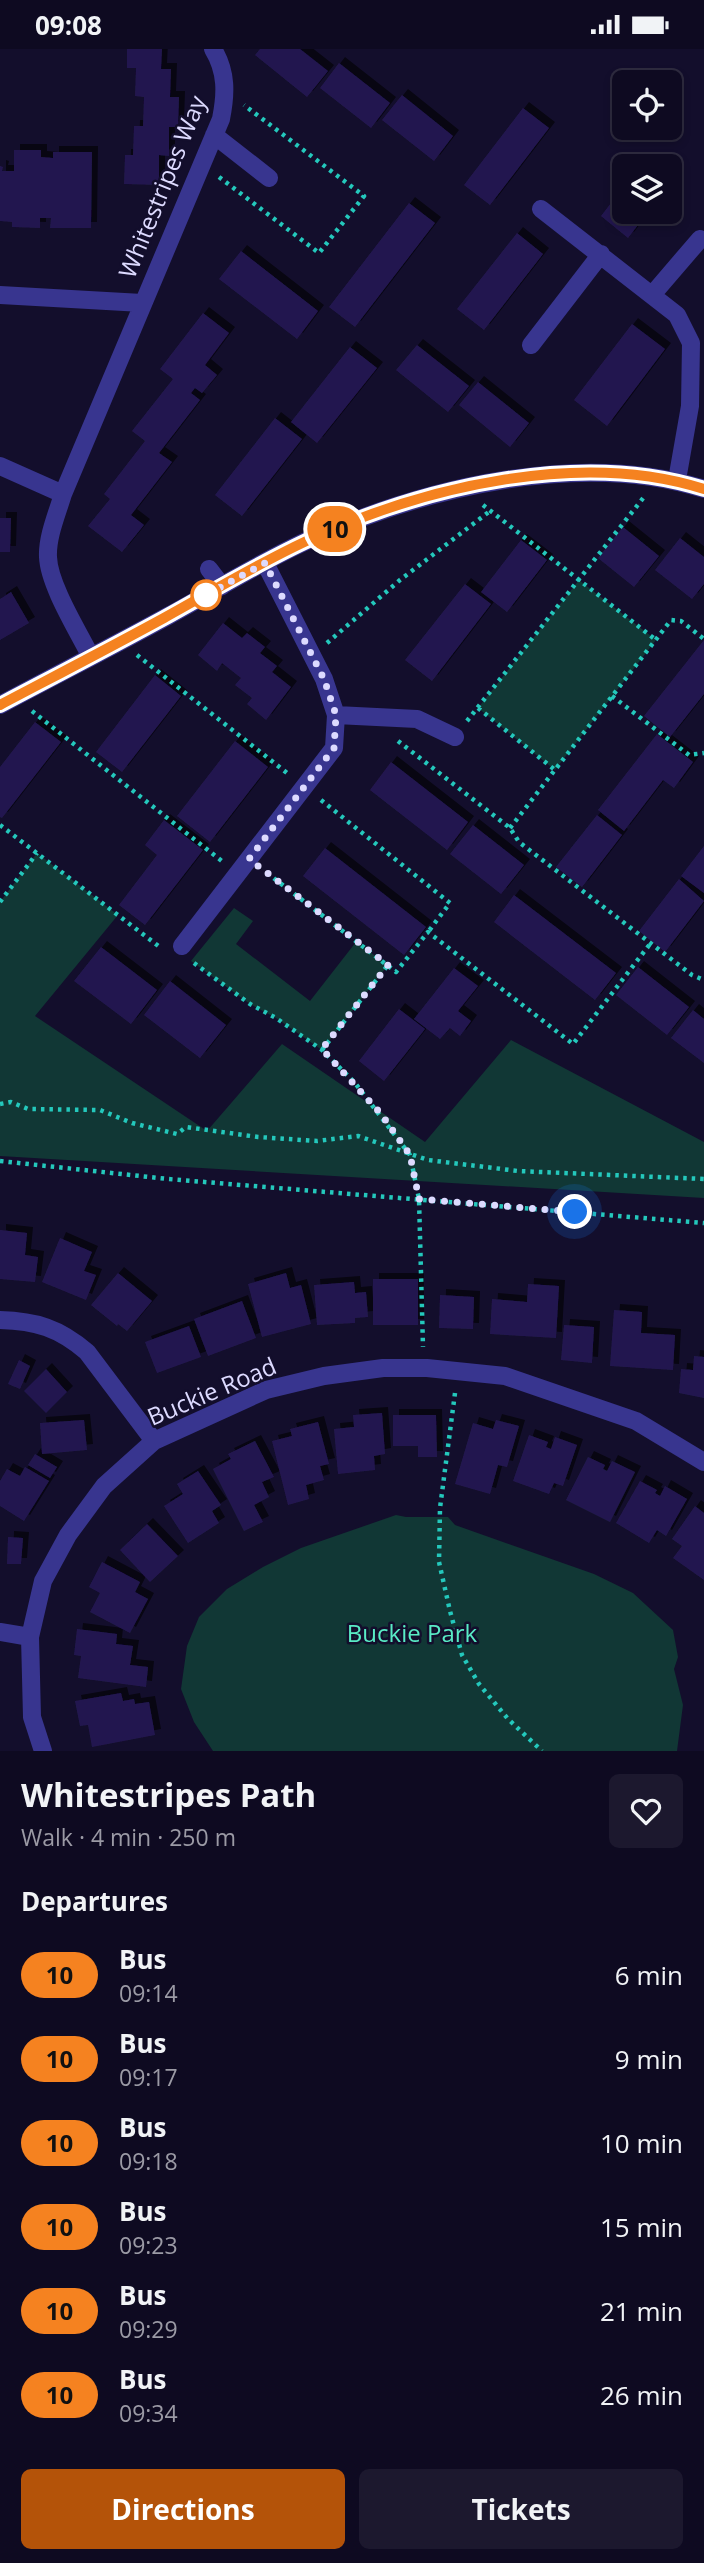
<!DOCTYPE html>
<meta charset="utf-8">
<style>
body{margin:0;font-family:"Open Sans",sans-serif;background:#1c182e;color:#f1f3f6;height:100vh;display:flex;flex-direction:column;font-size:26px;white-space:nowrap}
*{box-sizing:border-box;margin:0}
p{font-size:23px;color:#9b9aa5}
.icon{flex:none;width:38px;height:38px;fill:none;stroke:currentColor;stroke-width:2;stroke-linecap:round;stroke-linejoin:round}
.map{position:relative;height:1702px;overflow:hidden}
.side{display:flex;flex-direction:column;background:#0e0a21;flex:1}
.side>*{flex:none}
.badge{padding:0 14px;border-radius:23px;font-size:24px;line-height:46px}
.fabs{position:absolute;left:612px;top:21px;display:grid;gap:14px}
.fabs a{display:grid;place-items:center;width:70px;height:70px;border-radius:10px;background:#0e0a21;box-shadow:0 4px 10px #0003,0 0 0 2px #2e2b3f;font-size:35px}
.you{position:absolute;width:35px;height:35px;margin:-18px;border:5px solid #fff;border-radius:50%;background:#1a73e8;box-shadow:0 0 0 10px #1a73e833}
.map>.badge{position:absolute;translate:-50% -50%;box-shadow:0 0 0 4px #fff}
h2{padding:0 21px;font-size:26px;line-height:63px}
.round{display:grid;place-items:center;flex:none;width:74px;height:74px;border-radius:10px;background:#1c182e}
.headline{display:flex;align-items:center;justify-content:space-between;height:119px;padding:0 21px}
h1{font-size:33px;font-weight:700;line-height:52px}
.cta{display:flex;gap:14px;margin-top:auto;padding:14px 21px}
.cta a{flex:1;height:80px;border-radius:10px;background:#b45309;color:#fff;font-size:28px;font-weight:700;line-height:80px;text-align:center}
.cta a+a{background:#1c182e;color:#f1f3f6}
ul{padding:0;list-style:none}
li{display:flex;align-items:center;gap:21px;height:84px;padding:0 21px}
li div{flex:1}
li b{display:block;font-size:26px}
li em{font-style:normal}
li .badge{min-width:77px;font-weight:700;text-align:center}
.status{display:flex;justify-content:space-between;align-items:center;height:49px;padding:0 35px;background:#0e0a21;direction:ltr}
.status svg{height:19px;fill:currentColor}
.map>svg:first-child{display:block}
.green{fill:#113735}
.building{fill:#23194f;filter:url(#shadow)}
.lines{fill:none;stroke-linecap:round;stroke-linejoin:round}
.path{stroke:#24c8bc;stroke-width:4.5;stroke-dasharray:3.5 5;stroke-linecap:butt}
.minor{stroke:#38358f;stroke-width:18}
.line-casing{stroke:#fff;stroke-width:16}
.line{stroke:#f58220;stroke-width:10}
.walk{stroke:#dddaff;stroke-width:7;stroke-dasharray:0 12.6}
.stop-dot{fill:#fff;stroke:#f58220;stroke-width:3.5}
.labels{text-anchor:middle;stroke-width:5;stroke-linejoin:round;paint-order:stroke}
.street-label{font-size:24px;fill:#dddaff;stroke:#130e2c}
.park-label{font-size:24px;fill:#59ebc5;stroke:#130e2c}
</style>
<div class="status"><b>09:08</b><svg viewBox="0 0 49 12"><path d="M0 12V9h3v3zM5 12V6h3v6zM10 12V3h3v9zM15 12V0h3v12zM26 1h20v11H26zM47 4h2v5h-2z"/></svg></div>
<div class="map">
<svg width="704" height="1702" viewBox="0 0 704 1702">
<defs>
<filter id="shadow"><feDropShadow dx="6" dy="-6" stdDeviation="0" flood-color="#0009"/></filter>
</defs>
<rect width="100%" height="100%" fill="#130e2c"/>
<path class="green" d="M579,531L656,591L555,721L478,659Z
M37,804L118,866L35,967L207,1082L282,995L425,1093L511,991L704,1093V1149L0,1107V853Z
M234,859L253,872L236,895L310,952L356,893L388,916L322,1001L276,969L250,955L191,912Z
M396,1466L406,1468H448L455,1476L594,1525L633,1544L673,1581L678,1608L674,1620L683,1656L677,1702H213L194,1673L181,1640L187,1597L199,1568L227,1540L263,1518L301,1499Z"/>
<path class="building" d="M127,0H162L161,20H171L170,48H179L178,78H169V107L159,106V136L124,135L125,106H133L134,77H143L144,48L135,47L136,19H127Z
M260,0H300L328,22L307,48L255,6Z
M339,14L390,54L371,79L320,39Z
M402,46L453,87L434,112L382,71Z
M523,59L549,79L490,156L464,136Z
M14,101H41V108L53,109V103H92L91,179H50L51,169H40V179L12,178V173L0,172V117L3,118L2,122H14Z
M625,136V163H648L628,189L601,167Z
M409,154L435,174L355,278L329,258Z
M517,184L543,205L484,281L457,260Z
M241,202L318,262L297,290L219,230Z
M203,264L229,284L205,316L217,326L202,344L195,339L191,344L200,351L159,404L172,413L131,466L144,476L122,503L88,477L110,450L104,445L145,392L132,382L173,330L160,320Z
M632,275L665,300L607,377L574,351Z
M417,296L469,337L448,363L396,321Z
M350,298L377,319L317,394L291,373Z
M478,333L529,374L510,398L459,356Z
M275,369L302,390L242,467L215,446Z
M0,469H11L10,503H0Z
M623,478L659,507L634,538L598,509Z
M680,489L704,508V535L692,550L655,521Z
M521,491L547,511L507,563L481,543Z
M465,535L491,555L432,632L405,611Z
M11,543L29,574L0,591V550Z
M223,574L242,589L247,584L265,598L260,604L277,617L272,623L291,638L266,671L247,655L252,649L235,636L241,629L222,614L217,622L198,606Z
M704,591V645L670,688L644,667Z
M155,626L181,647L122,723L96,703Z
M35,673L61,693L2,769L0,768V718Z
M657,685L693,713L674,739L663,731L624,782L598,761Z
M235,692L268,718L210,793L177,767Z
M391,713L468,773L447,801L370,741Z
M597,766L622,786L582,838L556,818Z
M164,771L203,801L145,876L119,856L157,806L145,796Z
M473,776L524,816L501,845L450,805Z
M704,797V844L681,827Z
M325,799L426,878L404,906L303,827Z
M679,830L704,852L665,903L639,882Z
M514,846L616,924L595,951L494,873Z
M101,898L157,941L131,975L74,932Z
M638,918L689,958L667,986L616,946Z
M454,919L478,937L458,962L471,972L460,987L450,979L440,990L414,970Z
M170,932L226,976L200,1009L144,966Z
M399,960L425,980L384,1032L359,1012Z
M693,961L704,970V1014L671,989Z
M0,1181L27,1184L25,1206L38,1208L35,1233L0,1230Z
M60,1189L92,1203L84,1222L96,1226L86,1251L42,1233Z
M118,1224L152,1252L127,1282L118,1275L117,1277L91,1256Z
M286,1224L290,1239L301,1236L311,1275L262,1288L248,1235Z
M373,1230H418V1276H373Z
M354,1233L355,1244L366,1243L368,1268L355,1269V1274L317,1276L314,1236Z
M528,1235L559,1237L556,1289L490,1285L492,1250L527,1253Z
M440,1246L474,1248L473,1280L439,1279Z
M242,1252L256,1289L208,1307L194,1270Z
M614,1261L642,1263L641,1284L675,1286L673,1321L610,1317Z
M564,1276L594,1278L592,1314L561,1311Z
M189,1277L201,1308L157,1324L145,1293Z
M694,1307L704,1308V1349L679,1344L681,1320L693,1321Z
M19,1311L30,1317L20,1340L8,1335Z
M46,1320L67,1343L46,1364L24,1342Z
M382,1364L385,1405L374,1407L375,1421L338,1425L334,1380L354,1378L353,1366Z
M393,1366H436L437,1408H418V1397H393Z
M84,1371L87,1401L42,1405L40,1374Z
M496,1371L519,1377L507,1418L498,1416L490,1445L455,1435L473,1374L493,1380Z
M318,1373L329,1415L320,1417L324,1431L306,1436L309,1450L288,1456L272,1392L292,1387L290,1380Z
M529,1386L548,1393L546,1398L551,1400L555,1388L577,1396L563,1437L554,1434L549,1445L513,1432Z
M255,1392L274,1428L262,1433L269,1448L254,1456L263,1473L244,1482L213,1420L231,1410L228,1405Z
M35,1405L57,1418L50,1429L28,1416Z
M588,1408L605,1416L603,1420L607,1422L612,1412L635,1423L610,1473L566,1451Z
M25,1418L49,1432L24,1472L0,1457V1432L7,1420L20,1427Z
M198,1422L221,1456L212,1462L219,1474L188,1494L164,1457L183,1445L177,1435Z
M640,1432L657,1441L655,1444L660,1447L665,1437L687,1450L666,1487L657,1481L649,1494L616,1474Z
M695,1457L704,1464V1531L673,1509L682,1497L672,1490Z
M147,1475L178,1507L150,1533L120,1501Z
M8,1488L23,1489L21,1515H7Z
M102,1513L140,1533L135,1543L148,1550L130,1584L90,1563L100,1544L89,1538Z
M77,1580L117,1585L116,1595L133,1597L130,1616L148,1618L146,1638L78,1629L81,1607L74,1606Z
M121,1644L123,1652L134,1650L135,1655L149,1653L155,1686L92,1698L88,1676L80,1677L75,1652Z"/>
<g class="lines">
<path class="path" d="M219,128L319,204L364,147L244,56
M483,456L656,591
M327,594L400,531L490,462
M137,606L287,724
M612,647L689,706L704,704
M478,659L555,721
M32,662L223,813
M467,672L644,448
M398,692L510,779L519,793L692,926L704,931
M321,751L450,854L428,883
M0,776L161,899
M510,779L671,571L681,572L704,590
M267,824L396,923L428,883L573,995L650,895
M0,853L37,804
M194,914L250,955L276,969L322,1001L355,1034L410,1106L419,1150L423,1298
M322,1001L388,916
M0,1055L11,1053L28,1060L100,1061L132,1074L177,1085L186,1078L258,1088L317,1092L358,1087L428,1111L518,1122L704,1130
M0,1112L168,1130L704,1174
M455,1344L440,1459L439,1513L450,1562L462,1606L479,1635L508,1670L542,1702"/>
<path class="minor" d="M214,86L269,129
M541,160L677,266L691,294L690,357L677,431
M0,246L142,254
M652,246L700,190
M531,296L601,205
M0,417L63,445
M209,520L222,537
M91,608C78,582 49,536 48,508C47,488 57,465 63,445L221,70C226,45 227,23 213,0
M0,656C56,626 113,597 168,567C216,541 263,511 313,489C427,438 582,401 704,440
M336,666L417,670L455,688
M182,897L334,699L336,666L324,630L265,514
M0,1271C36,1272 59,1279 87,1303L154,1392
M0,1583L30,1588
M43,1702L32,1668L30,1588L43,1532L68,1486L104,1437L154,1392L266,1341L324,1327L383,1319H427L505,1327L636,1372L704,1413"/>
</g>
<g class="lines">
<defs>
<path id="line" d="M0,656C55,627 109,599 164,569C213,542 262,512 313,489C427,437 582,401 704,440"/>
</defs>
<use href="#line" class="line-casing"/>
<use href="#line" class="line"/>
<path class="walk" d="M206,546L202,548L265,514L324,630L336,666L334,699L249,810L388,916L322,1000L382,1066L410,1106L419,1150L575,1163"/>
</g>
<circle class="stop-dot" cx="206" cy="546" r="14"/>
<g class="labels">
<g class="street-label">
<text transform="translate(163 138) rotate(-68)" y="8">Whitestripes Way</text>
<text transform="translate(212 1343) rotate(-23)" y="8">Buckie Road</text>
</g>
<g class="park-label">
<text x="412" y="1593">Buckie Park</text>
</g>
</g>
</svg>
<div class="fabs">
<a><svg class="icon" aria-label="locate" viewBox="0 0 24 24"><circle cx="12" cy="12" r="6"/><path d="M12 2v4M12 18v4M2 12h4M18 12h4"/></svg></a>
<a><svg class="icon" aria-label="layers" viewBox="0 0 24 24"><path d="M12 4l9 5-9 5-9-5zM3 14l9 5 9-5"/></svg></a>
</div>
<div class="you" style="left:575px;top:1163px"></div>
<b class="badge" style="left:335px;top:480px;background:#f58220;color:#111">10</b>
</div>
<section class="side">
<div class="headline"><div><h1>Whitestripes Path</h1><p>Walk · 4 min · 250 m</p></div><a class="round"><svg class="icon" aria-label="heart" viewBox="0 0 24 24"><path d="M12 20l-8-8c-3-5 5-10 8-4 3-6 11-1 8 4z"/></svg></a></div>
<h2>Departures</h2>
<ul>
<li><span class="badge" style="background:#f58220;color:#111">10</span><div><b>Bus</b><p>09:14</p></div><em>6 min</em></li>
<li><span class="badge" style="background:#f58220;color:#111">10</span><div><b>Bus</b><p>09:17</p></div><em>9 min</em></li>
<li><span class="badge" style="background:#f58220;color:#111">10</span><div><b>Bus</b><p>09:18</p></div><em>10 min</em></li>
<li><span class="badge" style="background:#f58220;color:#111">10</span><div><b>Bus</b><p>09:23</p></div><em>15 min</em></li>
<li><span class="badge" style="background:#f58220;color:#111">10</span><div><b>Bus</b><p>09:29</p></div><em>21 min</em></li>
<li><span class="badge" style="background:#f58220;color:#111">10</span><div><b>Bus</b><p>09:34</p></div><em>26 min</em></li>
</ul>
<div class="cta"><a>Directions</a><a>Tickets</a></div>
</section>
